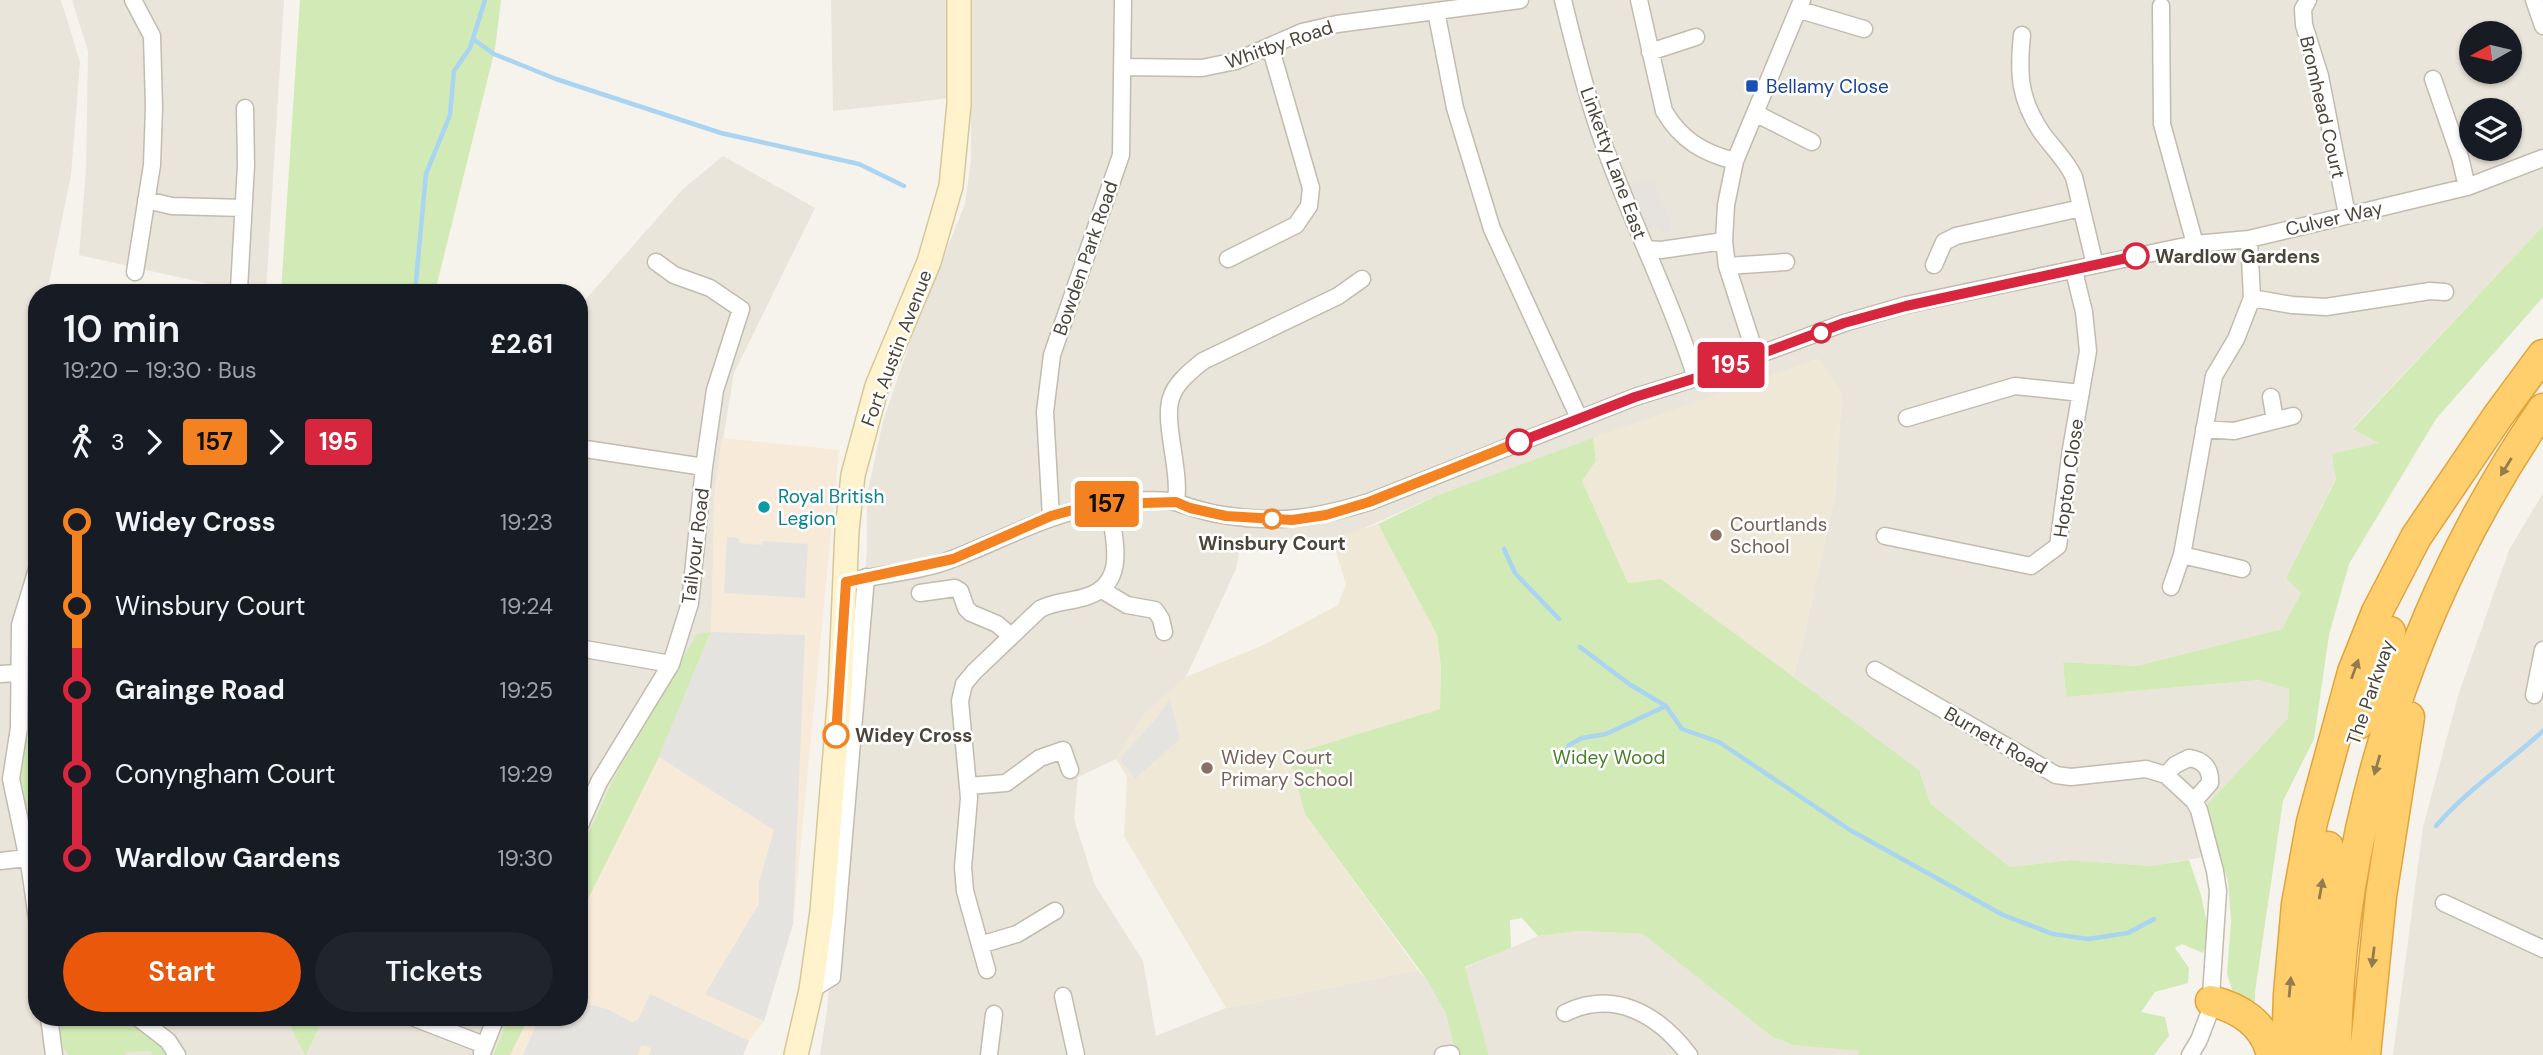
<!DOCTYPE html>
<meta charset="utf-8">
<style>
body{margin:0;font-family:"DM Sans",sans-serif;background:#20242c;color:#f1f3f6;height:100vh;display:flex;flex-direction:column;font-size:26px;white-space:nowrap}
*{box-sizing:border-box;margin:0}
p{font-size:23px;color:#9ea1a6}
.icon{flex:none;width:38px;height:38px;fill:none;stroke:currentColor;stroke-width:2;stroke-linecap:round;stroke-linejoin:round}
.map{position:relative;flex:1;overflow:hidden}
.details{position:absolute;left:28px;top:284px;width:560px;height:742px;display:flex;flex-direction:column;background:#171b24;border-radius:28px;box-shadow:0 2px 5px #0004}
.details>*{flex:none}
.badge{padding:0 14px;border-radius:5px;font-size:24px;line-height:46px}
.needle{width:46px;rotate:262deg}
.controls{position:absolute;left:2459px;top:21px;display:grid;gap:14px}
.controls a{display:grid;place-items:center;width:63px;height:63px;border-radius:50%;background:#171b24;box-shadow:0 2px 5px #0004;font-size:35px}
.map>.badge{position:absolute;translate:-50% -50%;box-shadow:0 0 0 4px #fff}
.legs{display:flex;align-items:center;gap:10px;height:77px;padding:0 35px;font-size:23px}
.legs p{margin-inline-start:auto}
.head{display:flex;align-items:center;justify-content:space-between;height:119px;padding:0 35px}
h1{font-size:38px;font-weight:600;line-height:52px}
.primary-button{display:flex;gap:14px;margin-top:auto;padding:14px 35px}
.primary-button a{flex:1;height:80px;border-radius:42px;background:#ea580c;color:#fff;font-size:28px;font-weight:600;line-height:80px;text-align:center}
.primary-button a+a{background:#20242c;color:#f1f3f6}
ul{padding:0 35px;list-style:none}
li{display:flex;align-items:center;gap:24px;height:84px;font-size:26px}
li i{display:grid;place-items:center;width:10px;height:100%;margin:0 9px;background:currentColor}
li i::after{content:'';width:18px;height:18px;margin:-9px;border:5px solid;border-radius:50%;background:#171b24}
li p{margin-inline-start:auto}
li:first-child i{background:linear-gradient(#0000 50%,currentColor 0)}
li:last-child i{background:linear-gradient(currentColor 50%,#0000 0)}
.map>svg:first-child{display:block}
.residential{fill:#eae5da;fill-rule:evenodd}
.commercial{fill:#f7ead8}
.industrial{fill:#e6e2dd}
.education{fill:#efe8d6}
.green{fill:#d2eab5}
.parking{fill:#e5e3e0}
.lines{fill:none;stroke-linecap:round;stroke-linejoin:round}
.stream{stroke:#a9d4f2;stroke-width:4.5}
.street-casing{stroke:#c2bbae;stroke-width:19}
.secondary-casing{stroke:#d6c79b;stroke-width:26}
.highway-casing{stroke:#e0a43c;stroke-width:33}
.street{stroke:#fff;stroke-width:16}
.secondary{stroke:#fff3cd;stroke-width:23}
.highway{stroke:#ffcf6e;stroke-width:30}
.oneway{fill:#937c4e}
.line-1-casing{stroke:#fff;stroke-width:16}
.line-2-casing{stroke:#fff;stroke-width:16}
.line-1{stroke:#f58220;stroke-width:10}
.line-2{stroke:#d7263d;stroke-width:10}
.transit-dot{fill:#1a4fb4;stroke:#fff;stroke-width:2.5}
.stop-2-dot{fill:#fff;stroke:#d7263d;stroke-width:3.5}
.culture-dot{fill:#0f9aa8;stroke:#fff;stroke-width:2.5}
.stop-1-dot{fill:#fff;stroke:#f58220;stroke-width:3.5}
.education-dot{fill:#8d6e63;stroke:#fff;stroke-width:2.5}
.labels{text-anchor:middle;stroke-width:5;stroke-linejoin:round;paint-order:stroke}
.street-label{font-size:19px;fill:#4b4439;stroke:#fff}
.transit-label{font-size:19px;fill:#164399;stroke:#fff;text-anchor:start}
.stop-label{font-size:19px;font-weight:bold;fill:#4b4439;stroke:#fff;text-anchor:start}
.culture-label{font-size:19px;fill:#0d838f;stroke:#fff;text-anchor:start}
.education-label{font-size:19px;fill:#785e54;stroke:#fff;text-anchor:start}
.park-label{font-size:19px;fill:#4a7f2a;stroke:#fff}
</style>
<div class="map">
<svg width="2543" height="1055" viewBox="0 0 2543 1055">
<rect width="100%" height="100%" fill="#f6f3ec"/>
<path class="residential" d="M0,0H61L80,62L71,175L47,292H37V1017H285L305,1055H0Z
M72,0H284L266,292H245L79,255L86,170L88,51Z
M831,0H2543V226L2353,428L2380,443L2336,478L2286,578L2301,593L2282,629L2137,666L2063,662L2066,697L2259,680L2289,689L2288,718L2203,809L2217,851L2198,858L2151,866L2071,860L2010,867L1930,803L1919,770L1793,677L1803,641L1835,494L1842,393L1818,359L1436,496L1333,542L1242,537L1236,569L1186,677L1145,714L1116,759L1078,777L1074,819L1095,885L1143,961L1156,1036L1226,1008L1418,970L1427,980L1446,1014L1456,1055H820L827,1010L867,550V495L883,421L915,327L965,204L971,160V94L934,100L833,111ZM2471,33H2510V72H2471ZM2471,110H2510V149H2471Z
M723,156L815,208L734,373L715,489L711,632L697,635L613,779L579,854V307L683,189Z
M2543,493V1055H2393L2423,827L2458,696L2509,550Z
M1580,931L1643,934L1771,1036L1793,1045L1860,1051L1858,1055H1489L1465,968L1538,936Z
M324,1017H509L493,1055H306Z"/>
<path class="commercial" d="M722,438L839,450L793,924L764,1021L749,1041L743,1055H510L529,1017H579V917L659,757L711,632L715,489Z"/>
<path class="industrial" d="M1651,177L1669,218L1670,231L1663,234L1661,228L1654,227L1644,231L1627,187Z"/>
<path class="education" d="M1818,359L1842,393L1835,494L1803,641L1793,677L1661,579L1628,583L1582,481L1596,461L1593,438Z
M1378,524L1437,635L1441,667L1440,709L1289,755L1305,814L1418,970L1226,1008L1124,836L1127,777L1116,759L1145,714L1186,677L1261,646L1338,605L1346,584L1333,542L1345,535Z"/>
<path class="green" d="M300,0H501L495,49L435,292H281Z
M2543,226V297L2436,419L2349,564L2329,635L2314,739L2283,801L2255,992V1013L2236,1002L2227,974L2231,922L2228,881L2203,809L2288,718L2289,689L2259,680L2066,697L2063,662L2137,666L2282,629L2301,593L2286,578L2336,479L2332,454L2379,443L2353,429Z
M1593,438L1596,461L1582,481L1628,583L1661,579L1919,770L1930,803L2010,867L2071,860L2151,866L2189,860L2201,895L2210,937L2203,953L2182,944L2175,948L2189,968L2188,983L2155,992L2141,1012L2165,1017L2169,1036L2154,1055H1858L1859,1051L1793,1045L1771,1036L1643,934L1580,931L1538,936L1522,918L1510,920L1511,948L1465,967L1489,1055H1456L1446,1014L1427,980L1305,814L1289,755L1440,709L1441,667L1437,635L1378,524L1436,496Z
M711,632L659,757L579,917V854L613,779L697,634Z
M37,660V773L33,789L37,819V894L15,790L25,691Z
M58,1017H118C123,1022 127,1020 134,1023C150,1028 158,1041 166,1055H153L149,1051L127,1052L124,1055H69L62,1047Z
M285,1017H324L306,1055H305Z
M509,1017H529L510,1055H493Z"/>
<path class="parking" d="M727,537L738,538L739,543L762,545L763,541L808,544L805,598L724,593Z
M711,632L805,635L793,924L764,1021L705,994L759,904V883L774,830L659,757Z
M1170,699L1180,739L1135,779L1121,761L1123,755L1155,720Z
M650,994L749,1041L743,1055H649L651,1048L644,1045L641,1046L637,1055H523L540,1017H579V1007L591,1005L609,1010L632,1022L638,1020Z"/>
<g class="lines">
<path class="stream" d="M473,39L494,54L556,79L721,133L859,164L904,186
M415,292L426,174L450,115L454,71L470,48L485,0
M1504,549L1515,573L1559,619
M1580,647L1629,684L1666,706L1682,729L1719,742L1850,830L2003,915L2053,934L2088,939L2128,933L2154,919
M1561,765L1569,745L1582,738L1606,734L1666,706
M2436,826C2467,790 2508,763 2543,731"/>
<defs>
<path id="street" d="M133,0L152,36L154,107L152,165L135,272
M1563,0C1577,57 1591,114 1613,169C1640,239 1673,306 1696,378
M1639,0L1664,111C1681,140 1703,153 1735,161
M2308,0L2303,9L2304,25L2320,76L2347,215
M2534,0L2543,26
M2161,6L2162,124L2195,244
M1800,10L1864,29
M1436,11L1455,108L1492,229L1579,418
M2022,35C2018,74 2019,99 2042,133C2053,148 2066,160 2074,177L2095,265
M1650,52L1696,37
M1122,67L1202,68L1236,61L1302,32L1337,24L1520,0
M2433,79L2460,157L2467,187
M1755,113L1812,142
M146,200L172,206L243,208
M1647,249L1661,250L1724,241
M1228,259L1296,225L1309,206L1311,188L1270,46
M1934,265L1944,242L1956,236L2081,208
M1727,266L1786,262
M239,289L246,165L245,108
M2252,298L2292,305L2326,307L2430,291L2445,292
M1756,356L1727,266L1724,241L1726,205L1735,161L1802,0
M2271,397L2275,420
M1907,418L2015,386L2081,393
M2204,429L2234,431L2293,416
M579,448L704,467
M1176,502C1181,470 1163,423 1171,398C1176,382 1191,371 1203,361L1338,296L1362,279
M1051,517L1045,412L1052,355L1121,155L1123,0
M1885,536L2031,566L2058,546L2071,449L2088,351L2084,312L2074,271
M2182,555L2242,569
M37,569L20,625L19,728L11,779L30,869L37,919
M846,582C881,574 921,572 955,558C1006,538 1053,511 1109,504C1127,502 1161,497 1178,503C1193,508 1207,513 1223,515C1280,524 1316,518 1369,502L1635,397L1696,378L1844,323L1906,305L2095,265L2195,244L2249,239L2467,187L2543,158
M2171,587L2182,555L2214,376L2236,339L2252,298L2249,239
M1102,590L1127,605L1155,610L1161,619L1164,632
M920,593L955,588L960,591L966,608L971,613L997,624L1011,636
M579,648L671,664
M1875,670L2056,775L2071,777L2146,769L2166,775L2194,801L2199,810L2215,871L2218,891L2210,1011L2199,1040L2190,1055
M0,674L18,673
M2534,695L2543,650
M2166,775L2175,765L2189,758C2203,760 2211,768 2210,783L2194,801
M968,786L1006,783L1040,758L1063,750L1070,770
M579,827L599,782L671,664L690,603L704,467L715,390L741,309L710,288L674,275L656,262
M0,861L26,858
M2444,903L2543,949
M980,945L1017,934L1055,911
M987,970L965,891L963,867L969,798L960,701L964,684L974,672L1040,609C1056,601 1072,602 1088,596C1129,582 1113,536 1109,504
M811,990L832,977L866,577
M1063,996L1076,1055
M1565,1013C1614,989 1658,1014 1689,1055
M49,1017L54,1055
M137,1017L168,1041L177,1055
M412,1017L484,1045
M482,1053L496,1017
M989,1055L994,1014
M1443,1055L1451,1054"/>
<path id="secondary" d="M796,1055L811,990L822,911L840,693L847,530L853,475L877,386L929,262L951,186L959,104V0"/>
<path id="highway" d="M2358,724L2390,632
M2211,1001C2240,1008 2265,1024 2272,1055
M2287,1055L2289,994L2297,904L2312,822L2353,672L2377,612L2416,537L2498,416L2543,355
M2309,1055C2308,985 2317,915 2328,847
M2336,1055C2337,826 2414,597 2543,409
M2365,1055L2381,896L2409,717"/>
</defs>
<use href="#street" class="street-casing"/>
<use href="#secondary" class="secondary-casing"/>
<use href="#highway" class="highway-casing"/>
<use href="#street" class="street"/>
<use href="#secondary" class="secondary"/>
<use href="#highway" class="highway"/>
</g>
<defs><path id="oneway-solid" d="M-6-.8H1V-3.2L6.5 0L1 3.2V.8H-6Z" transform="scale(1.75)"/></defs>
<g class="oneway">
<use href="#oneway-solid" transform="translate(2506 467) rotate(122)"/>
<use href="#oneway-solid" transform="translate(2355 669) rotate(-70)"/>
<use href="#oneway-solid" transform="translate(2377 765) rotate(106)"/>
<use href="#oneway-solid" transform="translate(2321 889) rotate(-80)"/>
<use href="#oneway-solid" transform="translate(2373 957) rotate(97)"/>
<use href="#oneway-solid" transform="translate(2290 987) rotate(-85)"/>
</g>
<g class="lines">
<defs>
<path id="line-1" d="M836,735L846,582L953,559L1051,516L1076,509L1109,504L1176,502L1190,508L1226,516L1292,520L1326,515L1369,502L1519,442"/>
<path id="line-2" d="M1519,442L1635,397L1696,378L1844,323L1906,306L2136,256"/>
</defs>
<use href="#line-1" class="line-1-casing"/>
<use href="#line-2" class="line-2-casing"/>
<use href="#line-1" class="line-1"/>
<use href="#line-2" class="line-2"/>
</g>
<rect class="transit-dot" x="1745" y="79" width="14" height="14" rx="3.5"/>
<g class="stop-2-dot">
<circle cx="2136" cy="256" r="12"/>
<circle cx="1821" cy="333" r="9"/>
<circle cx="1519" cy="442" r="12"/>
</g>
<circle class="culture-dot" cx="764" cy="507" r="7"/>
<g class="stop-1-dot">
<circle cx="1272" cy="519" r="9"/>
<circle cx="836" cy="735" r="12"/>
</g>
<g class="education-dot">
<circle cx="1716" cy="535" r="7"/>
<circle cx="1207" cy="768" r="7"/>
</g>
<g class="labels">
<g class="street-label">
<text transform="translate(1279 44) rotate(-19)" y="7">Whitby Road</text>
<text transform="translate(2323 107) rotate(77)" y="7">Bromhead Court</text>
<text transform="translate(1614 163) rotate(70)" y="7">Linketty Lane East</text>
<text transform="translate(2334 218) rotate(-13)" y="7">Culver Way</text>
<text transform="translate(1085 258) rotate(-71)" y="7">Bowden Park Road</text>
<text transform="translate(896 348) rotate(-69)" y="7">Fort Austin Avenue</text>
<text transform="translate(2068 478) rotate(-82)" y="7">Hopton Close</text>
<text transform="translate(695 546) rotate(-83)" y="7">Tailyour Road</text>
<text transform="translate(2370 692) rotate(-71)" y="7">The Parkway</text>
<text transform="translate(1996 740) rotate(30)" y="7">Burnett Road</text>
</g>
<g class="transit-label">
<text x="1766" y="93">Bellamy Close</text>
</g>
<g class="stop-label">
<text x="2155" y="263">Wardlow Gardens</text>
<text x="1272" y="550" text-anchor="middle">Winsbury Court</text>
<text x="855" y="742">Widey Cross</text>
</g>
<g class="culture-label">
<text x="778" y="503">Royal British<tspan x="778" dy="22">Legion</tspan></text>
</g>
<g class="education-label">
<text x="1730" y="531">Courtlands<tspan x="1730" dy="22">School</tspan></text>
<text x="1221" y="764">Widey Court<tspan x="1221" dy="22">Primary School</tspan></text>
</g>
<g class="park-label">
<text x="1609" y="764">Widey Wood</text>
</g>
</g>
</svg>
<div class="controls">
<a><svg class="needle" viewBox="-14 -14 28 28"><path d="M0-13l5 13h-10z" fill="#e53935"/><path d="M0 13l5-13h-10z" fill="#9ea1a6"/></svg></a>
<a><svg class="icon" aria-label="layers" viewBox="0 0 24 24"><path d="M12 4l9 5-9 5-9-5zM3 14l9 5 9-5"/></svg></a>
</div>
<b class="badge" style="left:1107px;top:504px;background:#f58220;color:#111">157</b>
<b class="badge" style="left:1731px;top:365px;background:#d7263d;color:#fff">195</b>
<section class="details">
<div class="head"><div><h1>10 min</h1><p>19:20 – 19:30 · Bus</p></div><b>£2.61</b></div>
<div class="legs"><svg class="icon" aria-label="walk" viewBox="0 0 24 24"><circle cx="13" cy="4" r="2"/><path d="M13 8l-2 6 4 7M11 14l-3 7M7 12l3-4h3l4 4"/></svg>3<svg class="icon" aria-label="forward" viewBox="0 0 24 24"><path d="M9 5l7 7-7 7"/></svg><b class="badge" style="background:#f58220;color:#111">157</b><svg class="icon" aria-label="forward" viewBox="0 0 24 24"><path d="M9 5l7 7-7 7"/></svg><b class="badge" style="background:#d7263d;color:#fff">195</b></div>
<ul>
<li><i style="color:#f58220"></i><b>Widey Cross</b><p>19:23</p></li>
<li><i style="color:#f58220"></i><span>Winsbury Court</span><p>19:24</p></li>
<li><i style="color:#d7263d"></i><b>Grainge Road</b><p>19:25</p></li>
<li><i style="color:#d7263d"></i><span>Conyngham Court</span><p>19:29</p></li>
<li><i style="color:#d7263d"></i><b>Wardlow Gardens</b><p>19:30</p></li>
</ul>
<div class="primary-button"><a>Start</a><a>Tickets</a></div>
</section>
</div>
